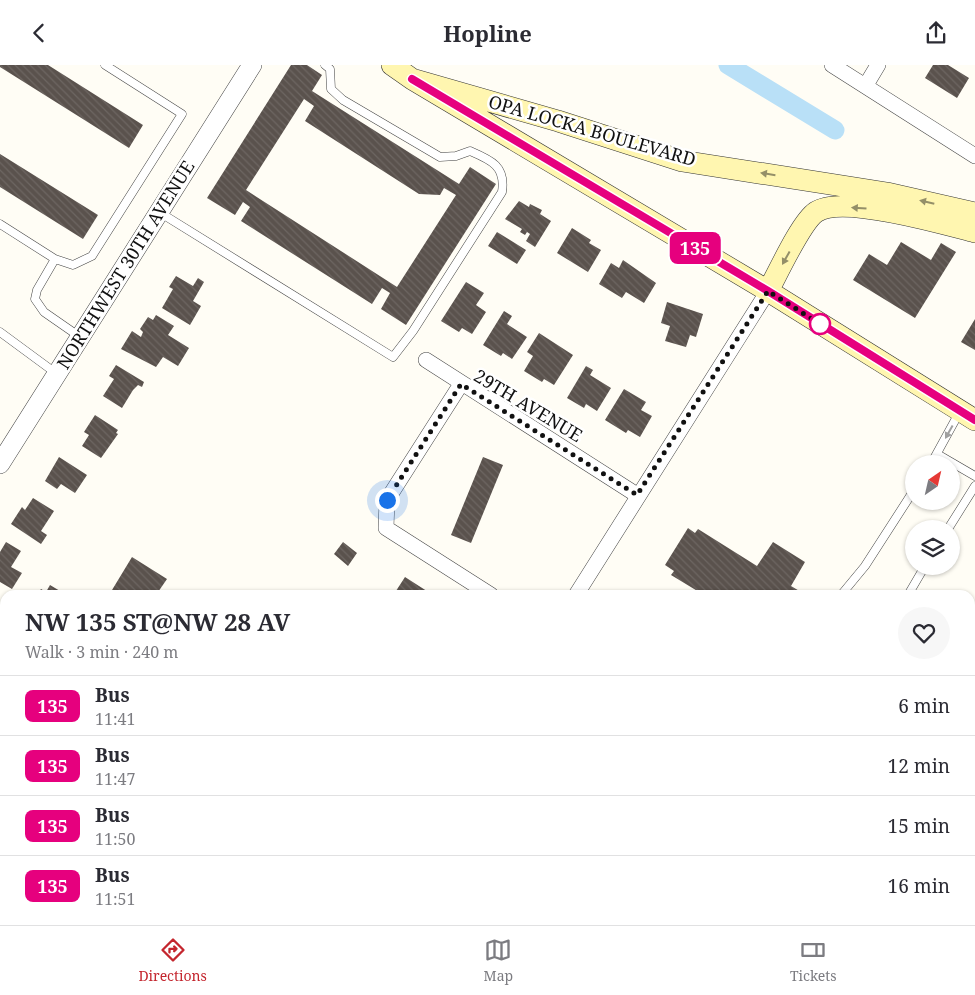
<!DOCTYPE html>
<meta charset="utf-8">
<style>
body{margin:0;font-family:"Noto Serif",serif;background:#f7f7f7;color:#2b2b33;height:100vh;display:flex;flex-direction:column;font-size:19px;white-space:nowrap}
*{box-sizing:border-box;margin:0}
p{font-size:16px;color:#7c7c81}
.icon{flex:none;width:28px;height:28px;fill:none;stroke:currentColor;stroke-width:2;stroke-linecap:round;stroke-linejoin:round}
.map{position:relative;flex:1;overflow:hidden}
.drawer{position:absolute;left:0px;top:525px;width:975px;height:335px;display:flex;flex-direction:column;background:#fff;border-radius:15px 15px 0 0;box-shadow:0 1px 4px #0004}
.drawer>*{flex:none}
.badge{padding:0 10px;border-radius:8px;font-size:18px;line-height:32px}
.needle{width:32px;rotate:34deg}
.buttons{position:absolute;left:905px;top:390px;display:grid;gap:10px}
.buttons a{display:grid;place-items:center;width:55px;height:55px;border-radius:50%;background:#fff;box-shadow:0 1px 4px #0004;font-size:25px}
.you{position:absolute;width:25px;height:25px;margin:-12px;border:4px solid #fff;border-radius:50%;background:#1a73e8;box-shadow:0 0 0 8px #1a73e833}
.map>.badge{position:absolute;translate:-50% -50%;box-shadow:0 0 0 2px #fff}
.round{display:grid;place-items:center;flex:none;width:52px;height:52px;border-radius:26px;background:#f7f7f7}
.summary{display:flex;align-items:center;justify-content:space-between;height:85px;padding:0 25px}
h1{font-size:24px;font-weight:700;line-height:38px}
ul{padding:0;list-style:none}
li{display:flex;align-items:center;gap:15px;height:60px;padding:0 25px;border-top:1px solid #e1e1e2}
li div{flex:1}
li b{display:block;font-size:19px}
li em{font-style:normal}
li .badge{min-width:55px;font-weight:700;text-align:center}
header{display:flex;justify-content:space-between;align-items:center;height:65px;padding:0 25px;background:#fff;font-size:22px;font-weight:700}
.tabs{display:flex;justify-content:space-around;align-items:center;height:70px;border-top:1px solid #e1e1e2;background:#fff;font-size:14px;color:#7c7c81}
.tabs a{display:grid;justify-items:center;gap:2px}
.tabs .selected{color:#c4262e}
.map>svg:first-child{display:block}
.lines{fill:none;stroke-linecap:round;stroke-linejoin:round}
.canal{stroke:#b9e0f7;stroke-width:19}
.building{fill:url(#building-back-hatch);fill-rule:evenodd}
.service-casing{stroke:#444;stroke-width:9}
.minor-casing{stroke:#444;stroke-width:16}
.tertiary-casing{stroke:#444;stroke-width:20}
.secondary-casing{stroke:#333;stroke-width:22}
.service{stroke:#fff;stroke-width:8}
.minor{stroke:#fff;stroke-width:15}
.tertiary{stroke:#fff;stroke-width:19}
.secondary{stroke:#fff6b0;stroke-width:21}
.oneway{fill:#948f68}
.oneway2{fill:#a0a0a0}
.line-casing{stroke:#fff;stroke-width:11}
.line{stroke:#e6007e;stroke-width:8}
.walk{stroke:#111;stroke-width:5;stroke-dasharray:0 9}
.stop-dot{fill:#fff;stroke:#e6007e;stroke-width:2.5}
.labels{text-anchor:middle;stroke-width:5;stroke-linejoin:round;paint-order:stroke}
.street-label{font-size:18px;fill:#111;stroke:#fff}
</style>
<header><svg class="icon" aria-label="back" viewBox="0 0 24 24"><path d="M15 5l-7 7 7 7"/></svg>Hopline<svg class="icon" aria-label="share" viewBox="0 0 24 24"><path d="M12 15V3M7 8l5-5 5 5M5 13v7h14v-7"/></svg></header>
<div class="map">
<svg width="975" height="860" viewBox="0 0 975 860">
<defs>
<pattern id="building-back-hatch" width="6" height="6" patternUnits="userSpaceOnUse" patternTransform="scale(1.25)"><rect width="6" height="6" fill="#5a524d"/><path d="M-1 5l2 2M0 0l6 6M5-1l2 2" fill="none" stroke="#6d6662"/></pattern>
</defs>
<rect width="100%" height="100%" fill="#fffdf5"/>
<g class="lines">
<path class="canal" d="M728,0L835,65"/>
</g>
<path class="building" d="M0,0H48L143,60L129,83L0,2Z
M291,0H307L322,10L312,26L459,119L470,102L496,119L406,260L381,244L390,228L382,223L372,239L241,156L250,142L243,137L235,150L207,133ZM304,34L314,41L305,56L419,129L440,130L444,123L456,130L397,222L246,125Z
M933,0H948L969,13L957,33L925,13Z
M0,89L98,150L83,174L0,122Z
M519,136L529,142L530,139L542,145L540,149L551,156L535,182L526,176L530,169L527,167L525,170L520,167L522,164L505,154Z
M572,163L591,175L589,178L601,185L588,207L557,188Z
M497,167L526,185L517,199L488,181Z
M901,177L931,195L941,178L956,187L915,253L853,215L869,189L887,200Z
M623,195L656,218L644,238L626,227L622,233L599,219L611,198L619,203Z
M176,211L193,221L198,213L204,217L193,236L201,241L190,260L162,243L173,224L169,222Z
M466,217L484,228L476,240L486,247L472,269L462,263L459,267L441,256Z
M667,237L703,249L696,272L690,270L686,282L665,276L670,261L661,258Z
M504,246L512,251L507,259L527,272L512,294L503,288L501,291L483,280Z
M156,250L174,261L168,270L189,283L178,301L163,292L156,302L121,284L132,266L141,272L143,267L140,264L148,252L153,255Z
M975,254V285L961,277Z
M539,268L573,290L554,320L544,314L542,317L524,306L533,291L527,287Z
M116,300L144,317L142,322L138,320L133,325L122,343L103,331L114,314L109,311Z
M586,301L593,305L590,310L611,323L597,346L586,339L584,343L567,333Z
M624,324L646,337L641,345L652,351L640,372L628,365L626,368L605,355Z
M95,350L118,365L116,368L118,369L101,393L82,381L89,370L84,367Z
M59,392L87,410L75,428L61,419L57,424L45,416Z
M483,392L503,400L471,478L451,470Z
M33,433L54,446L41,466L47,470L41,479L11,459L22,442L25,445Z
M688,463L695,468L698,464L757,501L773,477L805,497L791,521L806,530H704L671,510L674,506L665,500Z
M6,477L21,486L11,502L22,508L12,524L0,517V487Z
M343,477L357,488L348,501L334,489Z
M132,492L167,514L156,530H120L112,525Z
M405,512L433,530L394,529Z
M50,520L60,526L57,530H37L41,524L46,527Z
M970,688L975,691V756L970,764Z
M0,793L5,796V829L0,836Z
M275,855H319L321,856L319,860H283Z
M599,855H618L623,860H605Z
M632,855H721L729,860H640Z
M928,855H954L951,860H925Z"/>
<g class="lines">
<defs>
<path id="service" d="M159,147L393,292L413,266L502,127C506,101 491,95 470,86L456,91L440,92L343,35L331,24L330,4L325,0
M0,159L55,194
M0,267L57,309
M80,272L44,247L35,234L37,225L55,194L73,200L92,191L182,49L105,0
M937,389L975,411
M931,399L959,348
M948,464L975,421
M841,530L865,501L914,425
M908,530L925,501
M970,623L975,615
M970,810L975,814
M975,841L970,848L975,851
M839,855L847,860
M448,860L451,855
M822,860L826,855
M913,860L916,855
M963,860L966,855"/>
<path id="minor" d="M832,0L975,91
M866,20L878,0
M426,295L637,430
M461,319L387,435L386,463L491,530
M576,530L768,226
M970,672L975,675
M67,855L72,858
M47,860L50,855
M369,860L372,855"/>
<path id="tertiary" d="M0,399L252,0
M0,740L5,743
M186,855L194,860"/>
<path id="secondary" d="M392,0L412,14L558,56L682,96L887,128L975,148
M412,14L768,226L975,355
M768,226C778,208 801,157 816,147C843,129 944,159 975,167"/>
</defs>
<use href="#service" class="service-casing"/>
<use href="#minor" class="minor-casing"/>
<use href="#tertiary" class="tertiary-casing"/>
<use href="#secondary" class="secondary-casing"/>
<use href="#service" class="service"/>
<use href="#minor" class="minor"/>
<use href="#tertiary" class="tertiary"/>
<use href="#secondary" class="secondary"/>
</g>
<defs><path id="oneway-solid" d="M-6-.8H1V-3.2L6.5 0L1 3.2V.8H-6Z" transform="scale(1.25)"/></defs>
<g class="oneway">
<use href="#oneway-solid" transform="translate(768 109) rotate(-171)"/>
<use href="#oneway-solid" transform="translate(927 137) rotate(-167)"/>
<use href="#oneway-solid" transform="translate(859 143) rotate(-176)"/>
<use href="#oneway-solid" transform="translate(786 193) rotate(119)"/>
</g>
<use class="oneway2" href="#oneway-solid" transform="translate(949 367) rotate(119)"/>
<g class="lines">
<defs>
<path id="line" d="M412,14L768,226L975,355"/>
</defs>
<use href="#line" class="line-casing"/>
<use href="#line" class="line"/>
<path class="walk" d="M387,435L461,319L637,430L768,226L820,259"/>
</g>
<circle class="stop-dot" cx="820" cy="259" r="10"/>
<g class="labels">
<g class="street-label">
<text transform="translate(592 66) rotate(16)" y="6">OPA LOCKA BOULEVARD</text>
<text transform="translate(126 200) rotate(-58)" y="6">NORTHWEST 30TH AVENUE</text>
<text transform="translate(528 341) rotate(31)" y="6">29TH AVENUE</text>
</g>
</g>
</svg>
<div class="buttons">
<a><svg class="needle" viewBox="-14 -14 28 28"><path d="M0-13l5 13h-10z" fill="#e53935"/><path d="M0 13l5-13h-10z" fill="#7c7c81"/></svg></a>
<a><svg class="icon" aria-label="layers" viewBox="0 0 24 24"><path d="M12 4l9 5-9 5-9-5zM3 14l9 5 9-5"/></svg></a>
</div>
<div class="you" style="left:387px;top:435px"></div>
<b class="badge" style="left:695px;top:183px;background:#e6007e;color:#fff">135</b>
<section class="drawer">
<div class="summary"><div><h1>NW 135 ST@NW 28 AV</h1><p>Walk · 3 min · 240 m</p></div><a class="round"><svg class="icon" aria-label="heart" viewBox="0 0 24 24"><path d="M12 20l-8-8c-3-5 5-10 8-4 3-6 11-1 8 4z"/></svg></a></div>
<ul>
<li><span class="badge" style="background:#e6007e;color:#fff">135</span><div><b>Bus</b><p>11:41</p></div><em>6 min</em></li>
<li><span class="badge" style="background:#e6007e;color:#fff">135</span><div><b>Bus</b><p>11:47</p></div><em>12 min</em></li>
<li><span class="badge" style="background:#e6007e;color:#fff">135</span><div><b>Bus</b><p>11:50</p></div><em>15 min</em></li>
<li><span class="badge" style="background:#e6007e;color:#fff">135</span><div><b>Bus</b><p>11:51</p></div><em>16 min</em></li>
</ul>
</section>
</div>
<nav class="tabs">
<a class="selected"><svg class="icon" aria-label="directions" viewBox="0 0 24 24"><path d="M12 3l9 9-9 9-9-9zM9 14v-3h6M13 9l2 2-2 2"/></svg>Directions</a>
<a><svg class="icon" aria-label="map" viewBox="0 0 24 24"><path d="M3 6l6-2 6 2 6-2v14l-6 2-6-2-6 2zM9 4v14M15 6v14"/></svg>Map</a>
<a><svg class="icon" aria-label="tickets" viewBox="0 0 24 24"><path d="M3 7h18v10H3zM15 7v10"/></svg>Tickets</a>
</nav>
